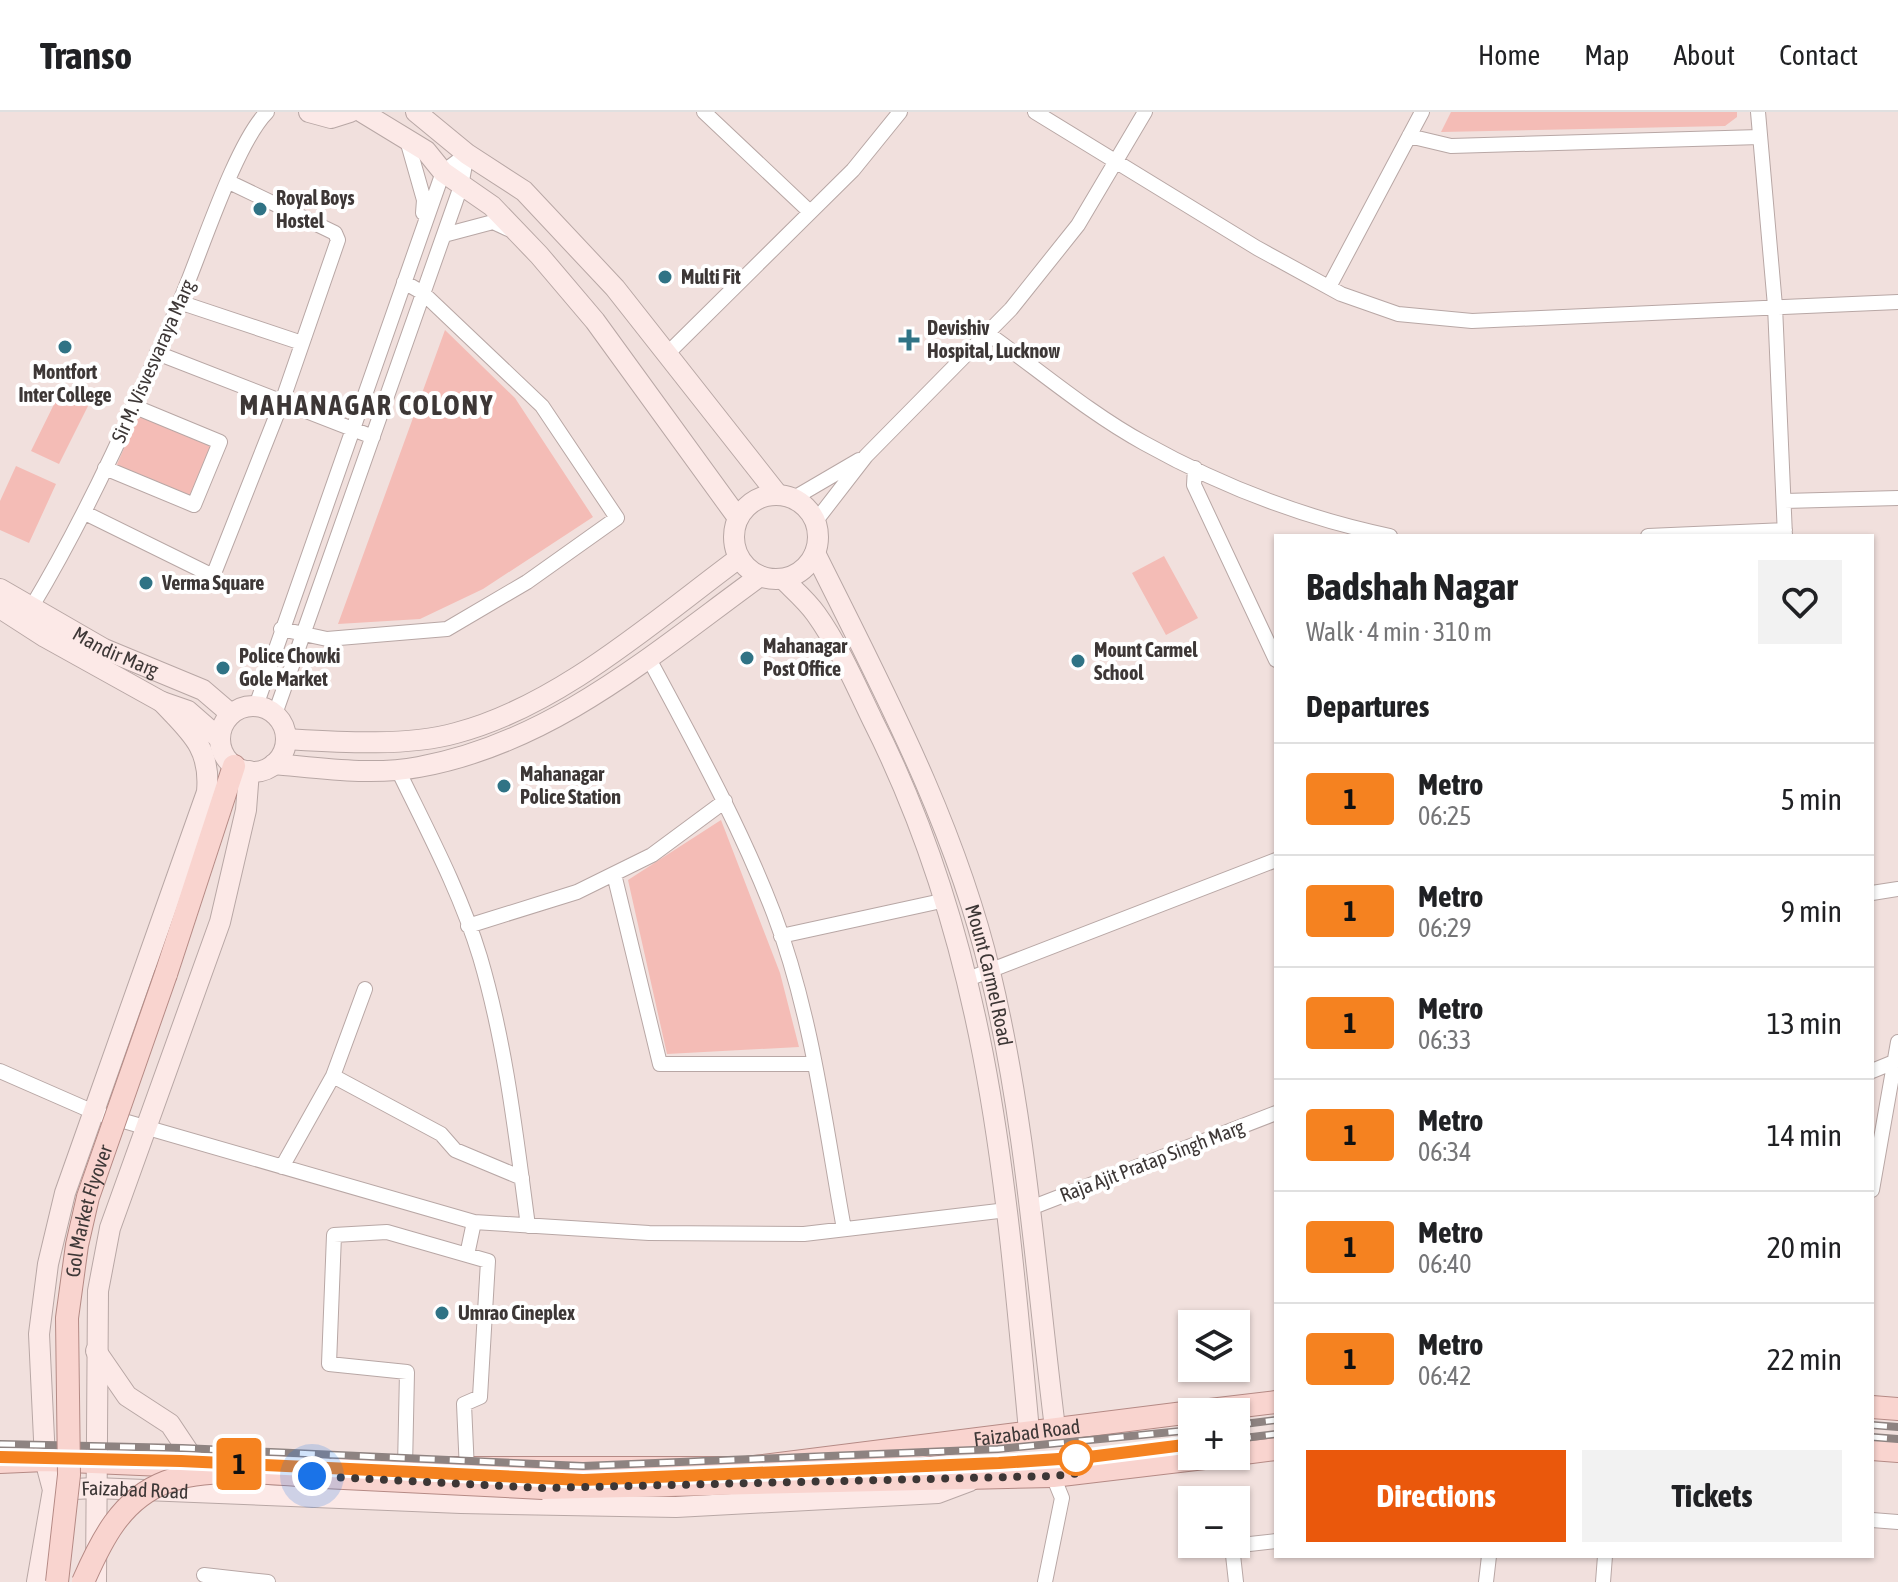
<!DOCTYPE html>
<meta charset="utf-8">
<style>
body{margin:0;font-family:"Asap Condensed",sans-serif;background:#f2f2f2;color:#202124;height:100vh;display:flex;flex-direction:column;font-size:30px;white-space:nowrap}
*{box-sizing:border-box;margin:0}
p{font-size:26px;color:#757577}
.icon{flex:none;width:44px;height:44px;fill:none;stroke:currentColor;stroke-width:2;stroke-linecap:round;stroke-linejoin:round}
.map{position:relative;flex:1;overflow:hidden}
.sheet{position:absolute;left:1274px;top:422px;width:600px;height:1024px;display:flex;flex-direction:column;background:#fff;border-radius:0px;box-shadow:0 2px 6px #0004}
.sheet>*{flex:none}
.badge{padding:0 16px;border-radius:6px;font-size:28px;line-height:52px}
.controls{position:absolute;left:1178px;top:1198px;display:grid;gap:16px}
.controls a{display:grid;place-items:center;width:72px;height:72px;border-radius:0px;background:#fff;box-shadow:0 2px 6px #0004;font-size:40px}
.you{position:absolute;width:40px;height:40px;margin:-20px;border:6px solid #fff;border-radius:50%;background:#1a73e8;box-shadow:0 0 0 12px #1a73e833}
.map>.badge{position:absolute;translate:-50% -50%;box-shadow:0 0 0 4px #fff}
h2{padding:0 32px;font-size:30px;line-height:72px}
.round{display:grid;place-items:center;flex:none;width:84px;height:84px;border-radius:0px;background:#f2f2f2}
.overview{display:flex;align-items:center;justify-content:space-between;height:136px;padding:0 32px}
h1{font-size:38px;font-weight:700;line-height:60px}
.cta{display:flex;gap:16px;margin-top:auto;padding:16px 32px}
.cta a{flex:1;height:92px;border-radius:0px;background:#ea580c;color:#fff;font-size:32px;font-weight:700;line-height:92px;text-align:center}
.cta a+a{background:#f2f2f2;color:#202124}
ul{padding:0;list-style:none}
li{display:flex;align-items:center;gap:24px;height:112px;padding:0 32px;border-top:2px solid #e0e0e0}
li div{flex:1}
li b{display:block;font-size:30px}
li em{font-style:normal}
li .badge{min-width:88px;font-weight:700;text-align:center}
header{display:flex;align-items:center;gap:48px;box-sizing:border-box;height:112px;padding:0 40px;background:#fff;border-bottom:2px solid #e0e0e0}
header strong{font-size:38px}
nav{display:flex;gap:44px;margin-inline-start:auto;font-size:28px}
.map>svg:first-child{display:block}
.green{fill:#f4bcb6}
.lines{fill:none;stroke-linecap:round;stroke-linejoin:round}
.street-casing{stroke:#b8a7a5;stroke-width:16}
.secondary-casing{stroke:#b8a7a5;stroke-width:22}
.primary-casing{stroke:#b58a85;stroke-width:24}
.street{stroke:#fff;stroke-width:14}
.secondary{stroke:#fce9e7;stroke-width:20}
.primary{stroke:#f9d4cf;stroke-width:22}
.rail-casing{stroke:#8e8381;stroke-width:8}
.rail{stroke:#fff;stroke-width:5;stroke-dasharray:15;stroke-linecap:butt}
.primary-bridge-casing{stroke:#b58a85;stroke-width:24;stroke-linecap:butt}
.primary-bridge{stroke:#f9d4cf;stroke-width:22}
.line-casing{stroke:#fff;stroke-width:18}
.line{stroke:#f58220;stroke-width:12}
.walk{stroke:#3d3736;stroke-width:8;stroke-dasharray:0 14.4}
.poi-dot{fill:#307385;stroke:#fff;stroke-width:3}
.stop-dot{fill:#fff;stroke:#f58220;stroke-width:4}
.labels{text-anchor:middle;stroke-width:8;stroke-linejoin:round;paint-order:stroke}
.poi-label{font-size:20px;font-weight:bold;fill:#3d3736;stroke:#fff;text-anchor:start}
.street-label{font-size:20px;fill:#3d3736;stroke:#fff}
.district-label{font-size:28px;font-weight:bold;letter-spacing:2px;fill:#3d3736;stroke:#fff}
</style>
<header>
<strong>Transo</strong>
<nav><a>Home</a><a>Map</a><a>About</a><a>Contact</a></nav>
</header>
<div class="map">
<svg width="1898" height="1470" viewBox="0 0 1898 1470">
<rect width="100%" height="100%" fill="#f1e0dd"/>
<path class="green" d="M1451,0H1737V5L1725,14L1441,20Z
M445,218L515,286L593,405L483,477L420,507L338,512Z
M61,278L89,292L59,352L31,339Z
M139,301L215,333L191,389L115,357Z
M16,354L56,372L29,431L0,418V389Z
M1164,444L1198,506L1166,523L1132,461Z
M721,708L780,861L799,935L667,942L628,768Z"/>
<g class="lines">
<defs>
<path id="street" d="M704,0L810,100
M1035,0L1257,136L1341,182L1398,202L1472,209L1898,190
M1758,0L1775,194L1785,424
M1409,24L1451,34L1760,25
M407,28L424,88L423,101
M444,123L493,110L508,117
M1329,175L1422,0
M179,190L302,231
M987,221C1038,257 1089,301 1144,331C1221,374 1304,406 1390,424
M157,241L373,325
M667,242L853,58L900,0
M105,356L194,393L220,330L133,294
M1195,356L1194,373L1276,548
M794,386L859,348
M1784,389L1898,386
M85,401L213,464L283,287L338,128L335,121L229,70
M815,410L866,344L1011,197L1078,113L1145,0
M1648,424L1785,418
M31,496C91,396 138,289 183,182C202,137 236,31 267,0
M281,517L327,527L447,517L527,470L617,406L542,294L423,181L404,170
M648,545C693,629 740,713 774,802C812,902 825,1012 844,1117
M256,594L443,60L467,42
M275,602L461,74L467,42
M397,656C427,718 460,779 480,845C506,933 516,1024 528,1114
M614,762L660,952H814
M1872,781L1898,777
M468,814L577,780L652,743L725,689
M781,824L946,788
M968,867L1276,748
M0,959L96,1001L474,1110L649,1121L804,1122L1007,1098
M1872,959L1894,950
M333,964L441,1022L455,1038L522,1066
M282,1055L333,964L365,877
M1872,1078L1898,930
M1028,1097L1276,1001
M467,1143L474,1110
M405,1355L407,1260L329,1252L334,1123L387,1120L488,1149L480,1285L464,1292L467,1359
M1872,1408L1898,1410
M204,1463L268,1470
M1045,1470L1062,1386L1053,1364
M1236,1470L1232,1434L1276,1429
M1486,1470L1489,1444
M1603,1470L1605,1444"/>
<g id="secondary">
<path d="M309,0L331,6L350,0"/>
<path d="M362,0L426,39L443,60L492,94L539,143L595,209L738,406"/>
<path d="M416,0L467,42L524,79L615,176L778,383"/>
<circle cx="776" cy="425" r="42"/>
<path id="s1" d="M815,441C882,576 955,712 990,860C1026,1009 1036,1164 1055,1316"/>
<path d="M783,467C794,478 807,489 816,502C839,534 856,574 873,609C988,837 1006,1070 1029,1319"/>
<path id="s2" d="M0,477L104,537L203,578L231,602"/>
<path d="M0,496L45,525L162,590L188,599L220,627"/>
<circle cx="253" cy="627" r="33"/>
<path d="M286,627C337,630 406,635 456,621C559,594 654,509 739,446"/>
<path d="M274,652C320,656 372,664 419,655C552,631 654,541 760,464"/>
<path d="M96,1239L127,1284L170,1312L198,1354"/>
<path id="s3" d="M53,1378L95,1376L461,1391L676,1395L938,1381L970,1369"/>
<path d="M37,1470L53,1378L45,1348L39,1222L48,1152L65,1081L207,680C211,635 190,620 162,590"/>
<path d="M96,1470L98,1179L110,1116L220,810L246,698L249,659"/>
</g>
<g id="primary">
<path d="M166,862L234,654"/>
<path d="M1872,1295L1898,1297"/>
<path d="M1193,1300L1276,1290"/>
<path d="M1872,1337L1898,1339"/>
<path d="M1236,1342L1276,1337"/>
<path d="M0,1350L45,1348L211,1355"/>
<path id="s4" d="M337,1356H747L1192,1300"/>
<path d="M543,1376L1053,1364L1221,1344"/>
</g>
</defs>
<use href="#street" class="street-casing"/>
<use href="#secondary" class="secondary-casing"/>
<use href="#primary" class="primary-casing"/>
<use href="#street" class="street"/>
<use href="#secondary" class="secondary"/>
<use href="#primary" class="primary"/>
<defs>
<path id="rail" d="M1236,1313L1276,1308
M1872,1313L1898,1315
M1872,1325L1898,1327
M1236,1327L1276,1322
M0,1332L182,1336L583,1354L998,1337L1192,1318
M0,1345L181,1349L583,1368L999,1351L1192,1332"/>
</defs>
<use href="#rail" class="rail-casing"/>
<use href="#rail" class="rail"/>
<defs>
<g id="primary-bridge">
<path id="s5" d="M57,1470L69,1363L67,1206L77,1133L88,1085L166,862"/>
<path d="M83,1470C101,1429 121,1387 166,1370C209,1353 278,1362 324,1365C397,1368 470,1372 543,1376"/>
</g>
</defs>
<use href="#primary-bridge" class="primary-bridge-casing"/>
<use href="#primary-bridge" class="primary-bridge"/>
</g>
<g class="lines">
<defs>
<path id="line" d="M0,1345L181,1349L583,1368L999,1351L1089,1345L1192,1332"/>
</defs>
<use href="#line" class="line-casing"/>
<use href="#line" class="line"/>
<path class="walk" d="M312,1364L543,1376L1053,1364L1081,1361L1076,1346"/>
</g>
<g class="poi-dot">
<circle cx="260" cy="97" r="8"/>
<circle cx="665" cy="165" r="8"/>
<path d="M905 216h8v8h8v8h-8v8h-8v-8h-8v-8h8z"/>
<circle cx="65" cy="235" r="8"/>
<circle cx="146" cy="471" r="8"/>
<circle cx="747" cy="546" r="8"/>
<circle cx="1078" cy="549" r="8"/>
<circle cx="223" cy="556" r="8"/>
<circle cx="504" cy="674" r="8"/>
<circle cx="442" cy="1201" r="8"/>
</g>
<circle class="stop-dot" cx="1076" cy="1346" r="16"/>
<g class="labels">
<g class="poi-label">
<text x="276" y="93">Royal Boys<tspan x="276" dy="23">Hostel</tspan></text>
<text x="681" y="172">Multi Fit</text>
<text x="927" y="223">Devishiv<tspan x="927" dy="23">Hospital, Lucknow</tspan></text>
<text x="65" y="267" text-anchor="middle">Montfort<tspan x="65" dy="23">Inter College</tspan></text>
<text x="162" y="478">Verma Square</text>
<text x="763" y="541">Mahanagar<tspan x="763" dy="23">Post Office</tspan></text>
<text x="1094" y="545">Mount Carmel<tspan x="1094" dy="23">School</tspan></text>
<text x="239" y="551">Police Chowki<tspan x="239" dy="23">Gole Market</tspan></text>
<text x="520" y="669">Mahanagar<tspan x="520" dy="23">Police Station</tspan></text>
<text x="458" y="1208">Umrao Cineplex</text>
</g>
<g class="street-label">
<text transform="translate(153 249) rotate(-66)" y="7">Sir M. Visvesvaraya Marg</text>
<text dy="7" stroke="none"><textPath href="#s2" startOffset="132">Mandir Marg</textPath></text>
<text dy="7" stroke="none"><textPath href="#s1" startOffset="458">Mount Carmel Road</textPath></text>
<text transform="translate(1152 1049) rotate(-21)" y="7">Raja Ajit Pratap Singh Marg</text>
<text dy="7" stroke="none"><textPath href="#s5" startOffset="374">Gol Market Flyover</textPath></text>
<text dy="7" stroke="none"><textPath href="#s4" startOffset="692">Faizabad Road</textPath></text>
<text dy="7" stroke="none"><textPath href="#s3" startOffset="82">Faizabad Road</textPath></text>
</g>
<g class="district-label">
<text x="367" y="303">MAHANAGAR COLONY</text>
</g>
</g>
</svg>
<div class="controls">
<a><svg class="icon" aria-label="layers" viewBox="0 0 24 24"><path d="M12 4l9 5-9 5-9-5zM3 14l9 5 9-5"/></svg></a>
<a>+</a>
<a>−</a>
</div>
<div class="you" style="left:312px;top:1364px"></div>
<b class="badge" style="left:239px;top:1352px;background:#f58220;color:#111">1</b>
<section class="sheet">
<div class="overview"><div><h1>Badshah Nagar</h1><p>Walk · 4 min · 310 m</p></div><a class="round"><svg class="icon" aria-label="heart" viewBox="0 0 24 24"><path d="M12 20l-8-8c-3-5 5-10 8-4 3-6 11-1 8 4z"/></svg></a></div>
<h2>Departures</h2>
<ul>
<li><span class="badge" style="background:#f58220;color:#111">1</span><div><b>Metro</b><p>06:25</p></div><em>5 min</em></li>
<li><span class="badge" style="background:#f58220;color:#111">1</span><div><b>Metro</b><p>06:29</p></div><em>9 min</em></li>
<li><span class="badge" style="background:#f58220;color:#111">1</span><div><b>Metro</b><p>06:33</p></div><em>13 min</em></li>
<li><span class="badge" style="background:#f58220;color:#111">1</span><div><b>Metro</b><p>06:34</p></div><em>14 min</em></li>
<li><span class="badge" style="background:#f58220;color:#111">1</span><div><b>Metro</b><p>06:40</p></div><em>20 min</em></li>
<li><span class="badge" style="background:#f58220;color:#111">1</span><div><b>Metro</b><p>06:42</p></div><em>22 min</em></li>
</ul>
<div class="cta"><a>Directions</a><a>Tickets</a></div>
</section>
</div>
